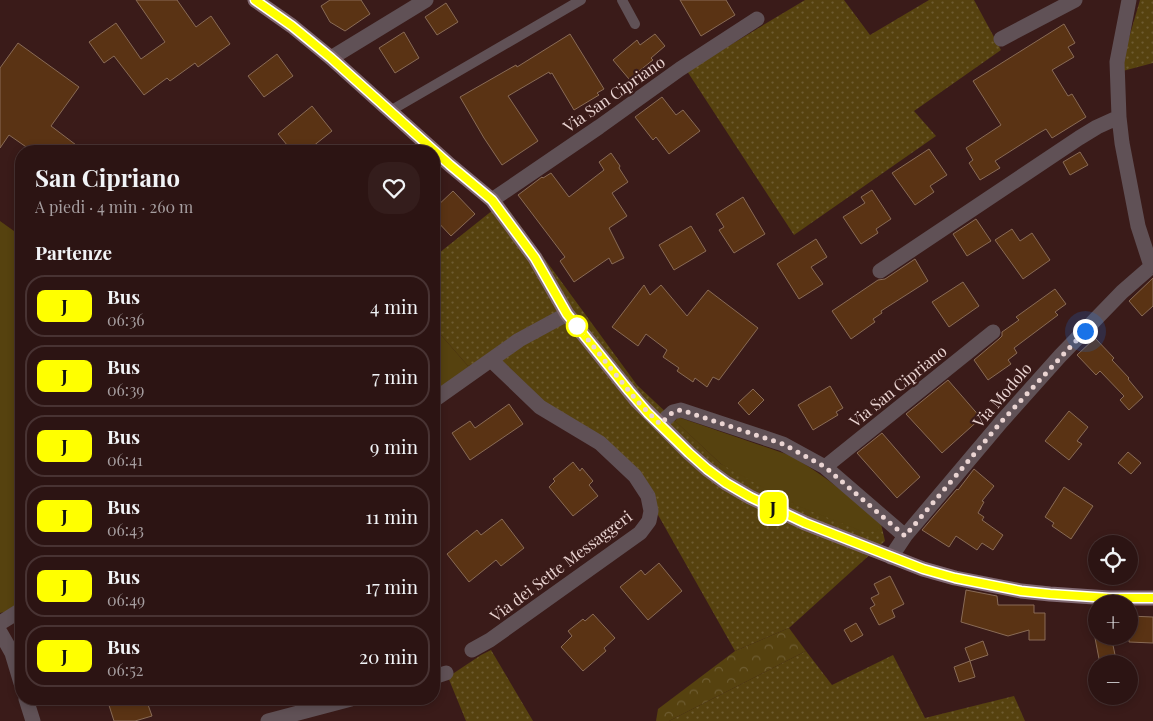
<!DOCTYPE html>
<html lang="it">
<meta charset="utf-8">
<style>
body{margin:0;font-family:"Playfair Display",serif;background:#341d1c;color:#f1f3f6;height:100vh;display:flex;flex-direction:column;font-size:19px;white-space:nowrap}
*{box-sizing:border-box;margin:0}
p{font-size:16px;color:#a69ea0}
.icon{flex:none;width:28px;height:28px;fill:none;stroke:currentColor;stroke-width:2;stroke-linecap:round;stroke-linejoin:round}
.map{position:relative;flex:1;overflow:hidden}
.details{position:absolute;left:15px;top:145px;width:425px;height:560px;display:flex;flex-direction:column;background:#2c1413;border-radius:20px;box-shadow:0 2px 8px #0003,0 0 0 1px #483333}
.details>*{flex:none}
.badge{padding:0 10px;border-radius:8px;font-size:18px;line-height:32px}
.buttons{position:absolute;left:1088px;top:535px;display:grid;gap:10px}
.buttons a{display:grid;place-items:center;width:50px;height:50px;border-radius:50%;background:#2c1413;box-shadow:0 2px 8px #0003,0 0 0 1px #483333;font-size:25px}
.you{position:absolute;width:25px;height:25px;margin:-12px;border:4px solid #fff;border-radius:50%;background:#1a73e8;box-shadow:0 0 0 8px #1a73e833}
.map>.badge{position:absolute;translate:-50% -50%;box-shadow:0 0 0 2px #fff}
h2{padding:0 20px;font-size:19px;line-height:45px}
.round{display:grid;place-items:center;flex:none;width:52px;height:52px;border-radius:20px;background:#341d1c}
.head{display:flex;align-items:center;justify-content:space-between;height:85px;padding:0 20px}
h1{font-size:24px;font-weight:700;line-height:38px}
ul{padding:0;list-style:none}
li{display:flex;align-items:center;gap:15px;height:62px;margin:0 10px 8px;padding:0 10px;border:2px solid #483333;border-radius:20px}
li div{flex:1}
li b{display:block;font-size:19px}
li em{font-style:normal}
li .badge{min-width:55px;font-weight:700;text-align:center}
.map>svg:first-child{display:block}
.grass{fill:url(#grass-dots)}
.forest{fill:url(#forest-crowns)}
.park{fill:#56420f}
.building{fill:#5a3314;stroke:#896b56}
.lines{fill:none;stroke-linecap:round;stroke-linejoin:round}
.lane{stroke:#605156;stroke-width:10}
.street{stroke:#605156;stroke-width:15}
.secondary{stroke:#816972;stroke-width:15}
.line-casing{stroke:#fff;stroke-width:11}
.line{stroke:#ff0;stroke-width:8}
.walk{stroke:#ead4d2;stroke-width:5;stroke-dasharray:0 9}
.stop-dot{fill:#fff;stroke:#ff0;stroke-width:2.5}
.labels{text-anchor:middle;stroke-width:4.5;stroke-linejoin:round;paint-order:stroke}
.street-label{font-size:16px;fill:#ead4d2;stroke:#3a1b19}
</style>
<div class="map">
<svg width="1153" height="721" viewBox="0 0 1153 721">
<defs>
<pattern id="grass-dots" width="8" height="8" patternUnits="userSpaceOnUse" patternTransform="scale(1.25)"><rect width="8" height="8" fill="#56420f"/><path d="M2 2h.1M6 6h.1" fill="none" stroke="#6e5c31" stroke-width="1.8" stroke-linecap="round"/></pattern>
<pattern id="forest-crowns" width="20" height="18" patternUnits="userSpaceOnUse" patternTransform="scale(1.25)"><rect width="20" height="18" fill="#56420f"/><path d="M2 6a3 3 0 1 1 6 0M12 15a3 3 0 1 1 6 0" fill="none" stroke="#6e5c31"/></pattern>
</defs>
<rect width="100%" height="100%" fill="#3a1b19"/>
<path class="grass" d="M805,0H844L870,35L929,0H974L1001,50L914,111L936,136L794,235L687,71Z
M1140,0H1153V63L1119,72Z
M503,202L637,385L721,464L881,524L885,541L789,628L735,651L653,506L628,469L557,420L493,360L468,366L434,327V257Z
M491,650L533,721H466L448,677L481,655Z
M806,651L832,685L893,655L925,718L1014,696L1025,721H669Z"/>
<path class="forest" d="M789,628L806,651L669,721H656L658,709L735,651Z"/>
<path class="park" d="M0,221L21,236V608L0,613Z
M434,327L468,366L493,360L434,404Z
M678,417L789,455C823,473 852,499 881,524L877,531L864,532L793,504L721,464L675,421Z"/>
<path class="building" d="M136,0H177L196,27L211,16L230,44L198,67L195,63L170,81L167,78L144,95L114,56L104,63L89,42L116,23L141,59L165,42Z
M330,0H361L370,14L345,31L330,22L321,6Z
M680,0H726L735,15L701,36Z
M446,3L458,22L437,35L425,17Z
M1064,24L1075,43L1068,47L1074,57L1052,70L1068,96L1072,94L1086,117L1052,138L1046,129L1039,133L995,161L1000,168L980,180L969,163L973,160L966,148L1001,125L973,81Z
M404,32L419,58L395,73L379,48Z
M570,34L604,89L597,93L599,95L574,110L552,73L550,74L549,72L508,96L538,141L502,165L484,138L460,97L516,65L517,67Z
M655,34L665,46L651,58L653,60L629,79L613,60L637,40L640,45Z
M18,43L79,87L51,126L84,151H32L9,135L0,148V68Z
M277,54L293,76L264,97L248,76Z
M662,97L676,115L683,110L700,131L669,154L656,137L653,140L635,117Z
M312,106L332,131L307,151H292L278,134Z
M929,149L947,175L930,186L934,192L915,205L892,173Z
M1080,152L1088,165L1070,175L1063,162Z
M611,153L620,166L619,168L628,182L612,193L627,216L609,228L624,258L612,264L609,258L574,282L560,261L565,257L518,195L542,177L543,178L551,173L569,197L604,170L599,162Z
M872,190L891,219L876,229L878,233L861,244L843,217L865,203L861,197Z
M453,191L475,214L451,236L434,218V209Z
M743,197L765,234L734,253L719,230L724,227L716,214Z
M976,219L991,241L967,256L953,234Z
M691,226L706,251L674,270L659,245Z
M1012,229L1020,241L1032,233L1050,260L1023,279L995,240Z
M816,239L827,257L811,267L823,284L799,299L777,264Z
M915,259L928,281L881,311L882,313L873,319L875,322L851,339L832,311L878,280L885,279Z
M1153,278V306L1142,316L1129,301Z
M963,282L979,306L949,327L932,302Z
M644,285L650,295L661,285L687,316L708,290L758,328L719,380L713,377L707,387L695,378L693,382L677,371L679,368L663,357L667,350L646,334L638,346L612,327Z
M1055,289L1066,304L1055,312L1058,315L1014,348L1017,353L1008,360L1011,364L988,380L974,360L999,339L1002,336V332L1019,320L1016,317Z
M1095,338L1114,358L1112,360L1129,378L1128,379L1143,397L1129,410L1120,400L1124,396L1100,371L1096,375L1077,355Z
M948,380L981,418L942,453L906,414Z
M830,386L843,408L836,412L838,415L813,430L798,405Z
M753,389L764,400L749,415L738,403Z
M509,404L523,424L470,460L452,433L470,421L475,428Z
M1069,411L1088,427L1077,441L1082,444L1069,460L1045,441Z
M882,433L920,477L897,498L857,453Z
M1128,452L1141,463L1131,474L1118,463Z
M573,462L580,471L582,468L593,481L589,485L598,496L573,516L549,487L555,481L553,479Z
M974,469L994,486L982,501L984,502L978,513L984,517L982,520L1003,535L993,550L982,543L977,550L956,536L949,547L922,530L957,489L958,490Z
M1064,487L1093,506L1071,539L1052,526L1054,523L1045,517Z
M502,519L524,548L501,566L496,560L469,582L447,554L477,530L481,535Z
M659,563L682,591L648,620L620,587L641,570L645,575Z
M890,576L904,604L892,610L895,617L879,625L870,608L875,605L871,598L879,594L874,584Z
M966,590L997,596L998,605H1034V613H1045V640H1029V630L1008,636L961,622Z
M593,614L615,638L604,648L606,651L583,671L561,647L572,636L568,631L583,619L585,621Z
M1129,616L1153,617V643L1129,642Z
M856,623L863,635L851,642L844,630Z
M1103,636H1111L1117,664H1100L1095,638Z
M983,641L988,655L970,661L965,648Z
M970,661L975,677L959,682L954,667Z
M107,699H146L152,716L135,721H114Z"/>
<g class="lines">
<path class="lane" d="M622,0L635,24
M390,111L581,0"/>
<path class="street" d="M1129,0L1117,62L1119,117L1122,143L1138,226L1151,266
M1001,39L1075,0
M331,58L426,0
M492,200L599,127L680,69L757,19
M880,271L1079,138L1097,127L1119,117
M434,400L519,340L567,314
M660,424L673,412L681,410L783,444L825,467L905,536
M825,467L993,332
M891,557L905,536L1002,421L1060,356L1122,292L1153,265
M0,623L21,610
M0,632L12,653L21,683
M472,650L490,640L640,533L649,521L651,511L648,496L635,476L600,443L540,407L491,360
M434,677L446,673
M26,699L33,721
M268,721L351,699"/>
<path class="secondary" d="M255,0L292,26L331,58L450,165L492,200L535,258L567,314L637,401L689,453L707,469L726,483L750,497L805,523L923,569L955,578L1021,591L1050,594L1109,598H1153"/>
</g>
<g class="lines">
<defs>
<path id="line" d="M255,0L292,26L331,58L450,165L492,200L535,258L567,314L629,391L648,413L689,453L707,469L726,483L750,497L805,523L923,569L955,578L1021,591L1050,594L1109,598H1153"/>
</defs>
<use href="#line" class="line-casing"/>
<use href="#line" class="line"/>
<path class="walk" d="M577,326L637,401L660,424L673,412L681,410L783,444L825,467L905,536L1002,421L1085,331"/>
</g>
<circle class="stop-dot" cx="577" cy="326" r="10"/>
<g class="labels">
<g class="street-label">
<text transform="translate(614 94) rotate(-35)" y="6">Via San Cipriano</text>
<text transform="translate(898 386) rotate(-39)" y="6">Via San Cipriano</text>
<text transform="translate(1002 395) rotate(-49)" y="6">Via Modolo</text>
<text transform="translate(561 566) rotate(-37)" y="6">Via dei Sette Messaggeri</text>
</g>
</g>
</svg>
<div class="buttons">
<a><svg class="icon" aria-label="locate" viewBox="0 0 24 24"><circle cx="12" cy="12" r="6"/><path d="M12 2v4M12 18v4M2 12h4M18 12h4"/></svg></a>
<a>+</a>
<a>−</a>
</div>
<div class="you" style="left:1085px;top:331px"></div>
<b class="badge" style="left:773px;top:508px;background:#ff0;color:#111">J</b>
<section class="details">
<div class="head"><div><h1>San Cipriano</h1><p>A piedi · 4 min · 260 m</p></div><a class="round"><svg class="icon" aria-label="heart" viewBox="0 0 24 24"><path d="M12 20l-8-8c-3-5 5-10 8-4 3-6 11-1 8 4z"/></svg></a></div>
<h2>Partenze</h2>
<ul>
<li><span class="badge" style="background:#ff0;color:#111">J</span><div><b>Bus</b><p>06:36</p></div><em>4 min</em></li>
<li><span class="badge" style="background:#ff0;color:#111">J</span><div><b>Bus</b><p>06:39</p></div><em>7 min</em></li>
<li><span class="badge" style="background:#ff0;color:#111">J</span><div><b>Bus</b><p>06:41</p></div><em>9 min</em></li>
<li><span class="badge" style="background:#ff0;color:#111">J</span><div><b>Bus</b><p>06:43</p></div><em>11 min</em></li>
<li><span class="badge" style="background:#ff0;color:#111">J</span><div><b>Bus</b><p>06:49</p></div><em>17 min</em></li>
<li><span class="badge" style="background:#ff0;color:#111">J</span><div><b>Bus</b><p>06:52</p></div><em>20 min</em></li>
</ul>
</section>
</div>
